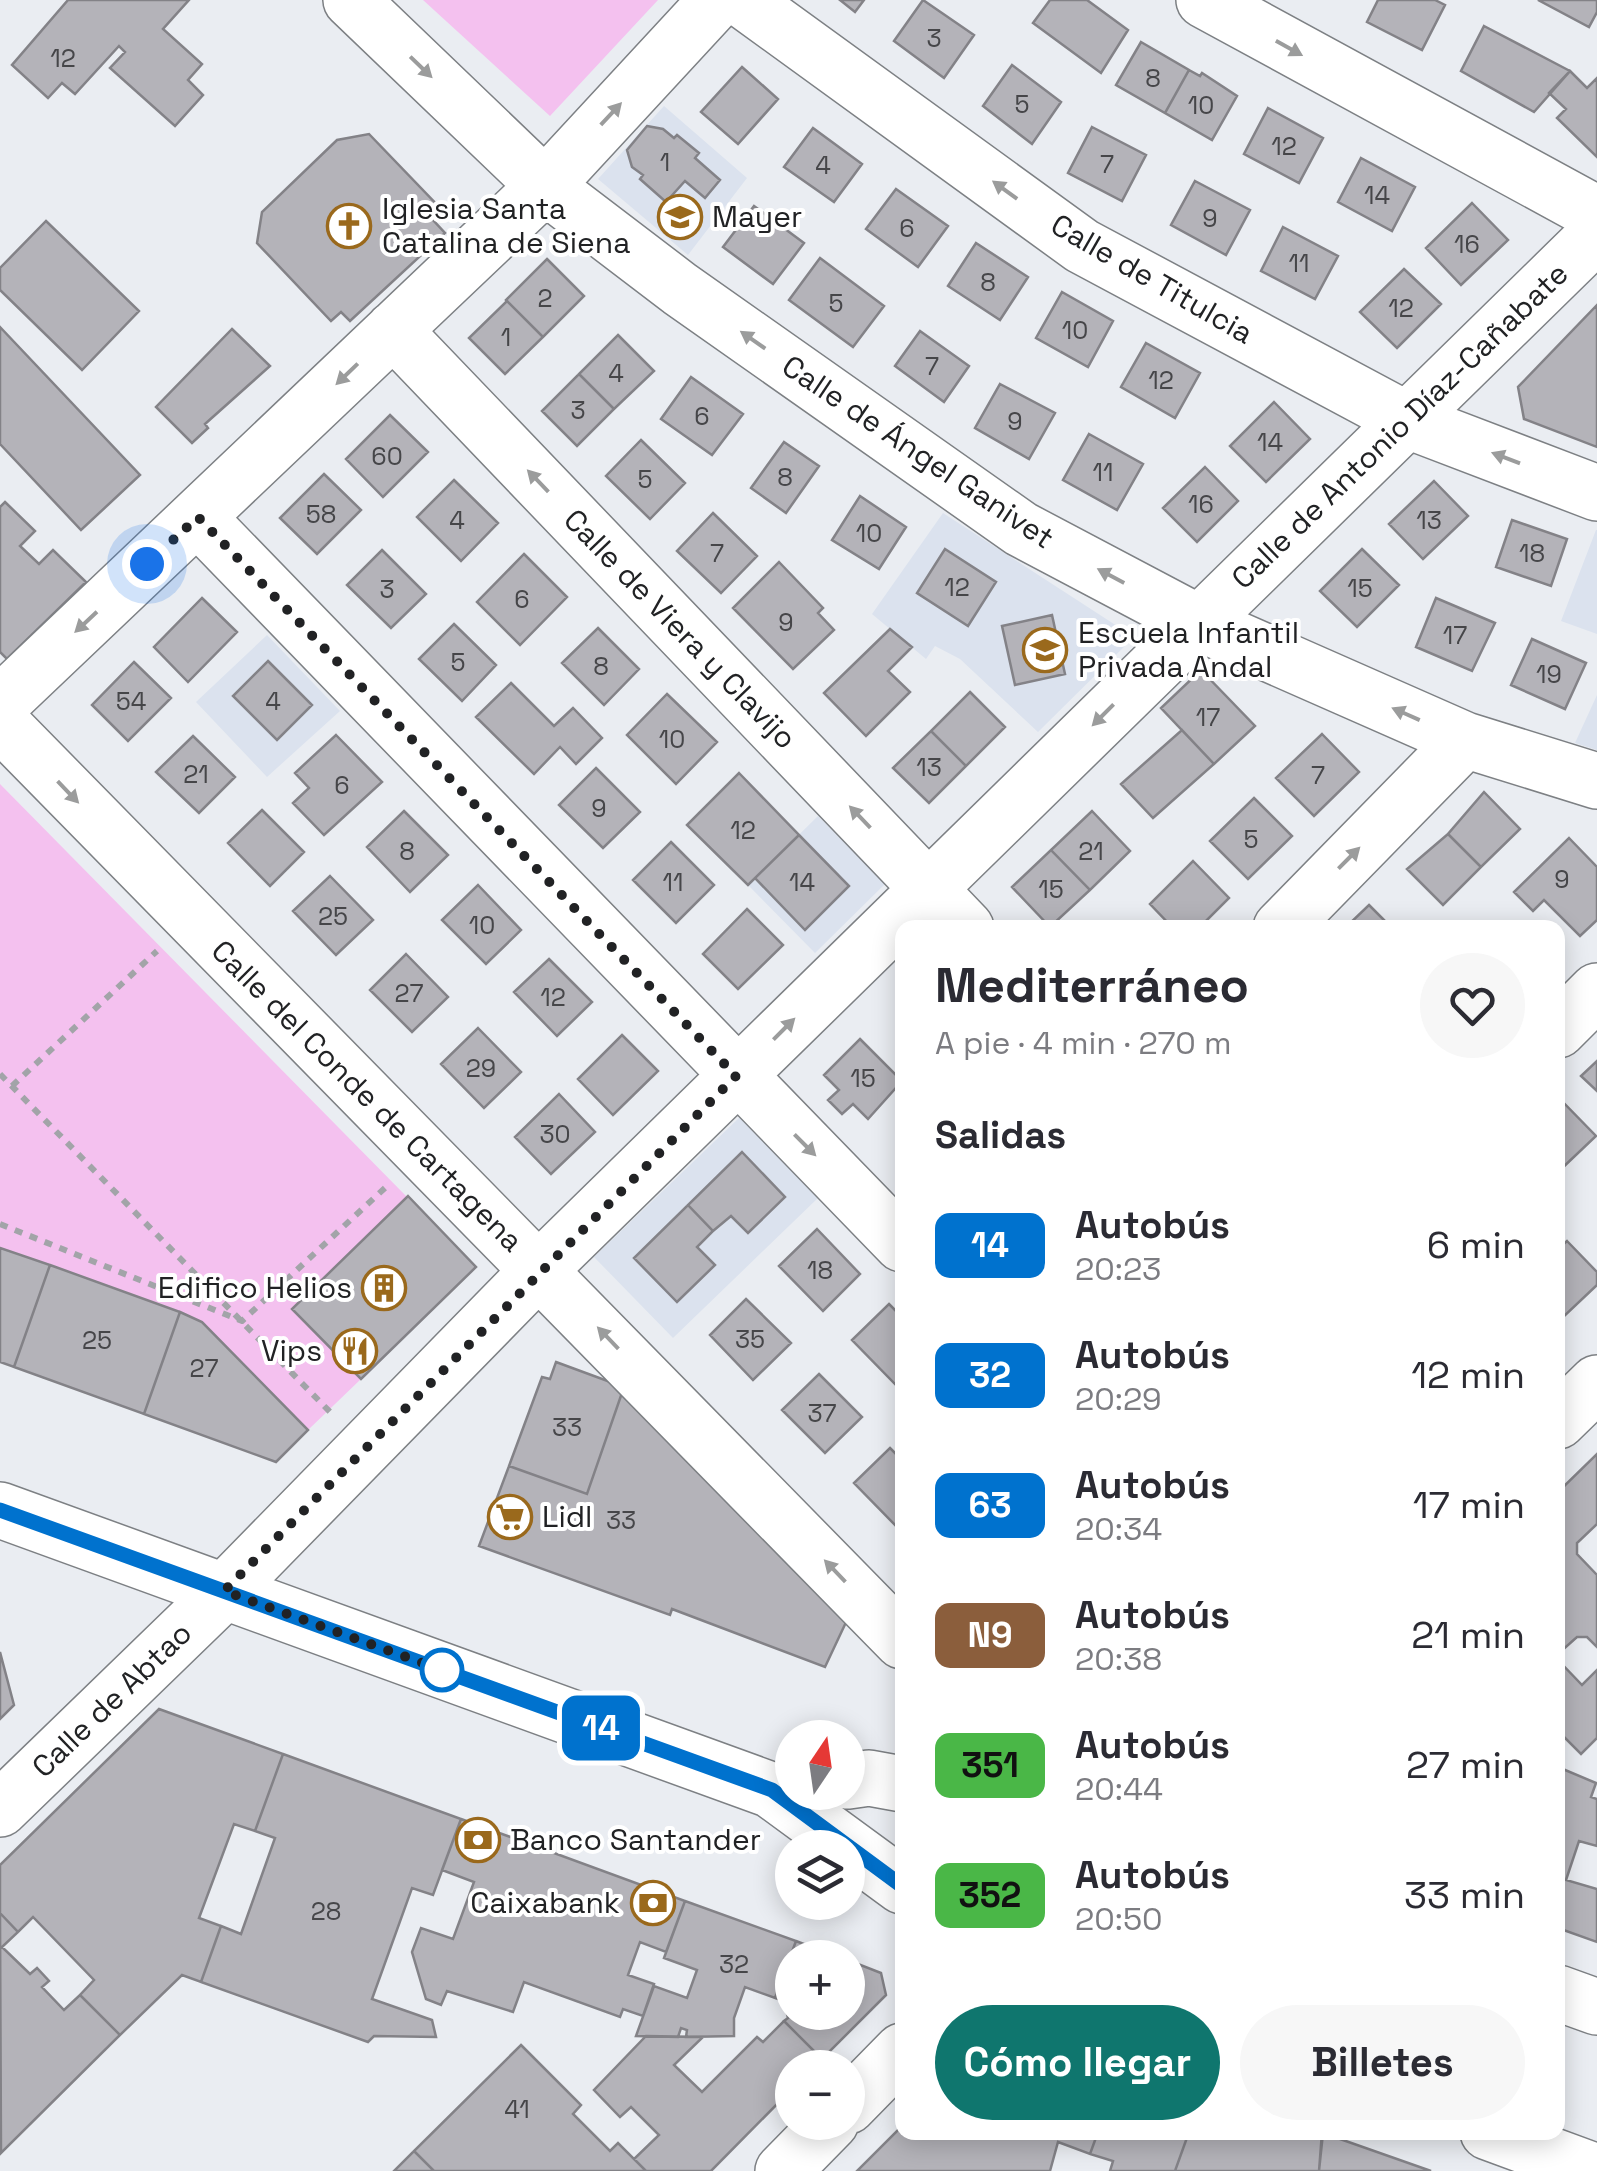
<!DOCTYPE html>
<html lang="es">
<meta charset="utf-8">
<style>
body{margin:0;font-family:"Space Grotesk",sans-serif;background:#f7f7f7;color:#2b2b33;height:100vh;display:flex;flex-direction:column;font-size:38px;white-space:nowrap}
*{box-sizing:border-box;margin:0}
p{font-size:32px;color:#7c7c81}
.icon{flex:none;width:55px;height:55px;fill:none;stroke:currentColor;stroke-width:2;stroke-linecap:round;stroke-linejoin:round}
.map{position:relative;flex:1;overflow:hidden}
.details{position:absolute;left:895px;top:920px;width:670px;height:1220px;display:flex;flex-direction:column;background:#fff;border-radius:20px;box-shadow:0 5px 25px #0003}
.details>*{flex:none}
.badge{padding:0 20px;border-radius:15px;font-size:35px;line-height:65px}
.needle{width:65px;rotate:13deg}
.buttons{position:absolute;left:775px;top:1720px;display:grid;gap:20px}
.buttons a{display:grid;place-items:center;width:90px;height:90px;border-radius:50%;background:#fff;box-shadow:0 5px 25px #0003;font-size:50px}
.you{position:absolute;width:50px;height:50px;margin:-25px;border:8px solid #fff;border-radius:50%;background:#1a73e8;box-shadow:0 0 0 15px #1a73e833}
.map>.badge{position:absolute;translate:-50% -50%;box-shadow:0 0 0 5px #fff}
h2{padding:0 40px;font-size:38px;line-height:90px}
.round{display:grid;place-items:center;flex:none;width:105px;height:105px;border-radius:52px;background:#f7f7f7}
.head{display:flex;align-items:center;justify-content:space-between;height:170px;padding:0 40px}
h1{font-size:48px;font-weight:700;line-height:75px}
.action{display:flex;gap:20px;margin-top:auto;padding:20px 40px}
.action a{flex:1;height:115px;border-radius:60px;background:#0f766e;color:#fff;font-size:40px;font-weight:700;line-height:115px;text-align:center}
.action a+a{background:#f7f7f7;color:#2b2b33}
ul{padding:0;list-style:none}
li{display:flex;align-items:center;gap:30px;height:130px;padding:0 40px}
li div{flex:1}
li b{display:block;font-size:38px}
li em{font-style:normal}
li .badge{min-width:110px;font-weight:700;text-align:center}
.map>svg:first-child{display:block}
.built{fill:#dbe2ee}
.green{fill:#f4c1ef}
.building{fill:#b4b3b9;stroke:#838287;stroke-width:2.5}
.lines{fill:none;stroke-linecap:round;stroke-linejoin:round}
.minor-casing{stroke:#7d8084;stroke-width:58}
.major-casing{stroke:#7d8084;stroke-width:58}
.path{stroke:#a2a4a8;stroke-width:6;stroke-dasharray:8 8;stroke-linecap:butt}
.minor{stroke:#fff;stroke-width:55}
.major{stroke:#fff;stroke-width:55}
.oneway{fill:#9b9c9c}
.line-casing{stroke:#fff;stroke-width:22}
.line{stroke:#0072ce;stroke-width:15}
.walk{stroke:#212224;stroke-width:10;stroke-dasharray:0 18}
.stop-dot{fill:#fff;stroke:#0072ce;stroke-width:5}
.labels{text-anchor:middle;stroke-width:8;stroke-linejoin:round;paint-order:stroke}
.number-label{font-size:25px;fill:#464649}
.poi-label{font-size:30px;fill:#212224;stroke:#fff;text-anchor:start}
.street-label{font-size:30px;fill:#212224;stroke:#fff}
</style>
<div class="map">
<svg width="1597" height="2171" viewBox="0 0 1597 2171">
<rect width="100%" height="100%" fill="#eaedf2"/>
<path class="built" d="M664,106L747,178L688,255L598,179Z
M943,513L1134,637L1038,732L960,659L935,646L926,659L872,614Z
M1596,530H1597V634L1561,621Z
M267,635L340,711L267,777L196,702Z
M1597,695V750L1575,743Z
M818,816L885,884L815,953L748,885Z
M740,1117L819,1197L673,1338L594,1257Z"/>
<path class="green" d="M423,0H658L550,116Z
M0,784L407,1197L292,1309L361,1379L308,1430L202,1322L0,1248Z"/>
<path class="building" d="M68,0H189L163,29L202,64L188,80L203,95L175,126L110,68L125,52L119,46L75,94L62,83L48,98L12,65Z
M840,0H864L855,12Z
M923,0L974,35L944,78L894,41Z
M1050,0H1087L1128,30L1101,73L1033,23Z
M1378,0H1435L1445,5L1422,50L1367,22Z
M1538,0H1597V12L1589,27Z
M1484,26L1570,71L1534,112L1461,71Z
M1141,42L1189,70L1165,113L1116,85Z
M1012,65L1061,102L1032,144L983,106Z
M742,67L778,99L738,144L701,112Z
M1189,70L1200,76L1202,73L1237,96L1212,140L1165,113Z
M1570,71L1587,88L1597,78V157L1557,118L1566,109L1549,93Z
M1268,108L1323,138L1299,183L1244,154Z
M647,126L663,129L674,138L677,135L699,153L695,158L720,180L705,198L685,181L666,202L640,179L643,175L632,167L627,150Z
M1092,127L1146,155L1122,201L1068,173Z
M813,128L862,164L834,202L784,167Z
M369,134L443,211L433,220L445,233L350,321L341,312L331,321L257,243L262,212L337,140Z
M1361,158L1415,187L1392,231L1338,202Z
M1195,181L1250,210L1226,255L1171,225Z
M896,189L948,226L918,267L866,229Z
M1472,203L1508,240L1461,285L1426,248Z
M754,206L804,243L773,284L723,247Z
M46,221L139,311L82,370L0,290V268Z
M1283,227L1338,256L1315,299L1261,271Z
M976,243L1028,277L1000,320L948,286Z
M820,258L884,306L853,347L789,300Z
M547,259L584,296L543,337L506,300Z
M1404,269L1441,304L1397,348L1360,312Z
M1062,292L1113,321L1088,367L1036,338Z
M507,301L543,337L505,374L469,338Z
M1597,305V447L1524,419L1518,387Z
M0,327L140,475L81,530L0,444Z
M232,329L270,366L205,424L208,428L192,443L156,407Z
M920,331L969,366L944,402L895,366Z
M618,335L654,371L614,409L579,374Z
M1146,343L1200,373L1175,418L1121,387Z
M579,374L614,409L577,446L542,411Z
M691,377L743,414L712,455L661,419Z
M1000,384L1055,413L1029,459L975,428Z
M1274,402L1310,439L1266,482L1230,446Z
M390,415L428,452L383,497L346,459Z
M1089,434L1143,464L1117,510L1063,480Z
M641,440L685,483L650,519L606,476Z
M784,442L819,466L786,513L751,488Z
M1205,467L1238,501L1197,542L1163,508Z
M324,474L361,510L317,554L280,518Z
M454,480L498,523L461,561L417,517Z
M1434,481L1468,516L1423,559L1389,524Z
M860,496L906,527L879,569L832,540Z
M5,502L35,531L20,546L39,564L53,550L86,582L7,659L0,652V507Z
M713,513L757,556L721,593L677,551Z
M1512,520L1567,539L1551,586L1496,567Z
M945,549L996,582L968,626L917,593Z
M1362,549L1399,585L1357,627L1320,591Z
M382,550L426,594L391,628L347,585Z
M524,554L567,597L520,645L477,602Z
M779,562L823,608L818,613L834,630L793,669L733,608Z
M202,598L237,632L188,682L154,647Z
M1436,598L1495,623L1472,671L1416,647Z
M1052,615L1065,674L1015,685L1002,626Z
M454,624L496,665L462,701L419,659Z
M598,628L639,669L604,705L562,663Z
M890,629L912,647L888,671L910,692L866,736L824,693Z
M1532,639L1586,663L1565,709L1511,685Z
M268,661L312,705L277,740L233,696Z
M134,662L171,698L128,741L92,705Z
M1201,670L1255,726L1214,764L1161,708Z
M511,683L554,726L573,708L602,738L576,764L560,747L534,774L476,717Z
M970,692L1005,727L966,766L931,731Z
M667,694L717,742L676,784L627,735Z
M1182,730L1214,764L1153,818L1121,784Z
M931,731L966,766L929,803L893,768Z
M1322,734L1359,772L1314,816L1276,778Z
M336,735L382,782L324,835L293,803L309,788L295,773Z
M193,736L235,777L199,813L156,772Z
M596,768L640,812L603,848L559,805Z
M739,773L799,835L748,885L687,825Z
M1484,792L1520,829L1481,867L1448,834Z
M1254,798L1292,836L1248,879L1210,841Z
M262,810L304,852L270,886L228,843Z
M404,811L448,855L410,892L367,847Z
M1092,811L1130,851L1090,890L1051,850Z
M1448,834L1481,867L1443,905L1407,869Z
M799,835L849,886L805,930L755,878Z
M1569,838L1597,867V920L1580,936L1544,900L1533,911L1514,892Z
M671,842L714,885L676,923L633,880Z
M1051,850L1090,890L1050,927L1012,887Z
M1193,861L1229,898L1199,928H1173L1150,904Z
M330,876L373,920L336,955L293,911Z
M478,885L521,930L486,964L442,920Z
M1369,905L1392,928H1345Z
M747,909L783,945L738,989L703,954Z
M406,954L448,997L412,1032L370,990Z
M549,959L592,1002L557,1036L514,992Z
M478,1028L521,1072L484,1108L441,1064Z
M622,1035L658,1071L613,1115L578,1079Z
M860,1039L902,1081L868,1119L853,1104L842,1114L828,1100L839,1090L824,1075Z
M1597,1061V1091L1581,1076Z
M559,1094L595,1132L551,1174L515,1137Z
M1558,1097L1596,1136L1558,1172Z
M742,1152L785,1197L748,1233L731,1216L713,1231L688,1205Z
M408,1196L476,1267L361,1379L292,1309Z
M688,1205L713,1231L697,1247L715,1265L677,1302L634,1258Z
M817,1229L860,1274L823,1311L779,1266Z
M1567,1241L1597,1272V1285L1559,1321L1558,1249Z
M0,1248L50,1265L14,1367L0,1362Z
M50,1265L180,1312L144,1414L14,1367Z
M746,1299L791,1343L753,1380L710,1335Z
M889,1304L902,1317V1377L895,1384L852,1340Z
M180,1312L202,1322L308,1430L276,1462L144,1414Z
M556,1362L624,1387L587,1494L509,1466L542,1377L550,1379Z
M819,1374L862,1417L825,1453L782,1410Z
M624,1387L848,1618L825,1667L672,1609L670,1615L479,1546L509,1466L587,1494Z
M890,1448L902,1460V1522L897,1527L854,1483Z
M1597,1454V1524L1577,1543V1554L1597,1575V1647L1587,1637H1577L1558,1654V1492Z
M0,1652L14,1705L0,1719Z
M1558,1660L1582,1685L1597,1670V1738L1581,1754L1558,1731Z
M159,1709L283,1754L255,1831L234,1824L199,1918L221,1926L201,1982L182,1975L120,2035L80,1995L94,1980L33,1917L18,1932L0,1913V1865Z
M283,1754L461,1819L433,1895L412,1888L372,1999L432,2020L436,2037L374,2036L368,2042L201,1982L221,1926L241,1934L275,1838L255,1831Z
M1558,1767L1596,1783L1591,1797L1597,1799V1846L1579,1841L1566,1880L1597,1889V1942L1558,1928Z
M461,1819L685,1901L666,1952L640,1942L628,1975L654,1984L643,2016L623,2009L620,2017L524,1982L513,2012L447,1991L441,2005L426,1999L412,1952L421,1928L453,1939L474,1882L442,1870Z
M685,1901L796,1941L775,1998L745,1987L734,2018V2036L686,2037L687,2030L681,2028L678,2037L636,2036L654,1986L687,1998L697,1970L664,1958Z
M0,1913L18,1932L2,1947L30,1974L37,1968L49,1981L42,1987L64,2010L80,1995L120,2035L1,2153Z
M796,1941L840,1958H792V2012H848V1960L881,1973L886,1995L822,2059L784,2021L788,2018L784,2001L775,1998Z
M784,2021L822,2059L814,2068H792V2089L711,2171H646L634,2159L659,2135L631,2107L620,2117L594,2090L646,2036L703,2037L674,2065L702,2092L757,2037L763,2042Z
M521,2045L581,2105L573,2114L610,2151L618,2143L646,2171H434L414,2151Z
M902,2126V2132H1098L1090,2154L1058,2142L1050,2171H857Z
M1098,2132H1189L1175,2171H1110L1113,2161L1090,2154Z
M1189,2132H1322L1319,2171H1175Z
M1323,2133L1431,2171H1319Z
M414,2151L434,2171H394Z"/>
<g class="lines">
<defs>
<path id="minor" d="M351,0L545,186L680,289L1021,529L1197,622L1465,740L1597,781
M743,0L1082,246L1411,422L1597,493
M1204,0L1597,214
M393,330L966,928
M197,517L902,1244
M0,704L545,186L717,0
M0,722L902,1641
M1281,928L1465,740
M1558,1030L1597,991
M1558,1421L1597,1383
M0,1809L225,1591L540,1269L1597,234
M848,2106L902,2051
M783,2171L831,2122"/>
<path id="major" d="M0,1510L771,1790L902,1886
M848,1781L869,1778L902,1784
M1558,1993L1597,2007
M1488,2132L1594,2171"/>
</defs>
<use href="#minor" class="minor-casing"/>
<use href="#major" class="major-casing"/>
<path class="path" d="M0,1074L332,1414
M12,1086L157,951
M0,1224L242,1321L387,1186"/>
<use href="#minor" class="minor"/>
<use href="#major" class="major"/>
</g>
<defs><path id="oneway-solid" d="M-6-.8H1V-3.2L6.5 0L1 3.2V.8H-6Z" transform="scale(2.5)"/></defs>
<g class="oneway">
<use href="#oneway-solid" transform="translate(1289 48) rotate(29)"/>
<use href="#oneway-solid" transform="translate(421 67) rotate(44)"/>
<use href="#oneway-solid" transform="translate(611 114) rotate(-47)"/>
<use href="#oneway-solid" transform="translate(1005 190) rotate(-144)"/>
<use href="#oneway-solid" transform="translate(753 340) rotate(-145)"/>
<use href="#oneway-solid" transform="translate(347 374) rotate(136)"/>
<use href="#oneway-solid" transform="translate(1506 458) rotate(-159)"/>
<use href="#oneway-solid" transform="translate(538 481) rotate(-134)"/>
<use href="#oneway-solid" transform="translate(1111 576) rotate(-152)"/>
<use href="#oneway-solid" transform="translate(86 622) rotate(137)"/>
<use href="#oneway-solid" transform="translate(1406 714) rotate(-156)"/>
<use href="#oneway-solid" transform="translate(1103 715) rotate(135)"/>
<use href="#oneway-solid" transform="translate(68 792) rotate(46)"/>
<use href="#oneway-solid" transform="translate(860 817) rotate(-134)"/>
<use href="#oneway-solid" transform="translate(1349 858) rotate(-45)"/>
<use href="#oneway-solid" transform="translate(784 1029) rotate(-45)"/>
<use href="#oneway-solid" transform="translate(805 1145) rotate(45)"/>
<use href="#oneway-solid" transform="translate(608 1338) rotate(-134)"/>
<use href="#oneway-solid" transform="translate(835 1571) rotate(-134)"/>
</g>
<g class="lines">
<defs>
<path id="line" d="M0,1510L772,1790L902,1886"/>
</defs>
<use href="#line" class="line-casing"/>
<use href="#line" class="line"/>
<path class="walk" d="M147,564L198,517L736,1076L224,1591L442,1670"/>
</g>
<defs>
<symbol id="school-ring" viewBox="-11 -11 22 22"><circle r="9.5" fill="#fff" stroke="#9a691c" stroke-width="1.5"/><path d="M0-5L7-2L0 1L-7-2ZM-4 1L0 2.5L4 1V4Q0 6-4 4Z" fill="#9a691c"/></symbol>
<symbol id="church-ring" viewBox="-11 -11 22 22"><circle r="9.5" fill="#fff" stroke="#9a691c" stroke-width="1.5"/><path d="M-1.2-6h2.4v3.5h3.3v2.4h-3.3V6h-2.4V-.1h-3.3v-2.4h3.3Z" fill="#9a691c"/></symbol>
<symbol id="building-ring" viewBox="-11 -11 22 22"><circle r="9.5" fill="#fff" stroke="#9a691c" stroke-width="1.5"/><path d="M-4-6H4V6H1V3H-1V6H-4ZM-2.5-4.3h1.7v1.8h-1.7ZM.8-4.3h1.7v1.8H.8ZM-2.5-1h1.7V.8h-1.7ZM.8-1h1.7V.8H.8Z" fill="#9a691c"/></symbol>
<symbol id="restaurant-ring" viewBox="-11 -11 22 22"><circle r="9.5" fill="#fff" stroke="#9a691c" stroke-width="1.5"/><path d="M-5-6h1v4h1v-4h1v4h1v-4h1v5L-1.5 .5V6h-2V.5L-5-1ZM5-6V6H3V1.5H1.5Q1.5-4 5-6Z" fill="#9a691c"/></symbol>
<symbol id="supermarket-ring" viewBox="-11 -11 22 22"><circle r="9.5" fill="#fff" stroke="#9a691c" stroke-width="1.5"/><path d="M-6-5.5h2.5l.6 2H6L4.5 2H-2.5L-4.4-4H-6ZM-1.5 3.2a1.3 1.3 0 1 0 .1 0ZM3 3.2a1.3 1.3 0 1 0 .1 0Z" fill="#9a691c"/></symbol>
<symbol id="bank-ring" viewBox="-11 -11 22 22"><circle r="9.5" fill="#fff" stroke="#9a691c" stroke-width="1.5"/><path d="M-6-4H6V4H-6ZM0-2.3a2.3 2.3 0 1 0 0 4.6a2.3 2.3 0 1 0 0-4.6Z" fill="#9a691c"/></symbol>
</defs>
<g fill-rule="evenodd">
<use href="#school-ring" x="655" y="192" width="50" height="50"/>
<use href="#church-ring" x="324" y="201" width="50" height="50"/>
<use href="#school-ring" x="1020" y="625" width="50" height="50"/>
<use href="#building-ring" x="359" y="1263" width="50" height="50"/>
<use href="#restaurant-ring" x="330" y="1326" width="50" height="50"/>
<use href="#supermarket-ring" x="485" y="1492" width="50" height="50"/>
<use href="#bank-ring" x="453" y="1815" width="50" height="50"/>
<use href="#bank-ring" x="628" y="1878" width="50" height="50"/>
</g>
<circle class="stop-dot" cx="442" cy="1670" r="20"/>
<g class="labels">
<g class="number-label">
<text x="934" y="47">3</text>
<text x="63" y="67">12</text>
<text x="1153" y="87">8</text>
<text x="1022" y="113">5</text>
<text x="1201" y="114">10</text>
<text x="1284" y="155">12</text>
<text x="665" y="171">1</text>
<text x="1107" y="173">7</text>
<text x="823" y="174">4</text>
<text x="1377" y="204">14</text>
<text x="1210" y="227">9</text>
<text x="907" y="237">6</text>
<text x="1467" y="253">16</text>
<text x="1299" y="272">11</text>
<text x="988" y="291">8</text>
<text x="545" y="307">2</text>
<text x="836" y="312">5</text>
<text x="1401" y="317">12</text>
<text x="1075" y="339">10</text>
<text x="506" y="346">1</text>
<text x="932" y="375">7</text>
<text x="616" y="382">4</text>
<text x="1161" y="389">12</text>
<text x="578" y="419">3</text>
<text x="702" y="425">6</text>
<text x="1015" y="430">9</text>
<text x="1270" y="451">14</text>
<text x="387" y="465">60</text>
<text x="1103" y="481">11</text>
<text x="785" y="486">8</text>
<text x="645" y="488">5</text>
<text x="1201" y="513">16</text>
<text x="321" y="523">58</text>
<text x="457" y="529">4</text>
<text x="1429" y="529">13</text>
<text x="869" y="542">10</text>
<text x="717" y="562">7</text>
<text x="1532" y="562">18</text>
<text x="957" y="596">12</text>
<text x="1360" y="597">15</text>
<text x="387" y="598">3</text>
<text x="522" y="608">6</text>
<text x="786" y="631">9</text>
<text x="1455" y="644">17</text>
<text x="458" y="671">5</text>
<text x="601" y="675">8</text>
<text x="1549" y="683">19</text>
<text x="131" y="710">54</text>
<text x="273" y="710">4</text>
<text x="1208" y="726">17</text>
<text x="672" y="748">10</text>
<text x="929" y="776">13</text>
<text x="196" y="783">21</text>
<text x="1318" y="784">7</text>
<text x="342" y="794">6</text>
<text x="599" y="817">9</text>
<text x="743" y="839">12</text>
<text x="1251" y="848">5</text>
<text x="407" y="860">8</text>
<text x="1091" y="860">21</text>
<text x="1562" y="888">9</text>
<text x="673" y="891">11</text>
<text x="802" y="891">14</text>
<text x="1051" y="898">15</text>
<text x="333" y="925">25</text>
<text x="482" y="934">10</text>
<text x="409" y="1002">27</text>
<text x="553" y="1006">12</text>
<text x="481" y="1077">29</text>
<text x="863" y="1087">15</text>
<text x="555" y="1143">30</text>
<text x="820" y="1279">18</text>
<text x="750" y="1348">35</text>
<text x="97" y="1349">25</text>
<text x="204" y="1377">27</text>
<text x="822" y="1422">37</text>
<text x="567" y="1436">33</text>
<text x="621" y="1529">33</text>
<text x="326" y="1920">28</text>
<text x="734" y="1973">32</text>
<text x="517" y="2118">41</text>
</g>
<g class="poi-label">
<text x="382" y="219">Iglesia Santa<tspan x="382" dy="34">Catalina de Siena</tspan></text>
<text x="712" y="227">Mayer</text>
<text x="1078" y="643">Escuela Infantil<tspan x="1078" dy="34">Privada Andal</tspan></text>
<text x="352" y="1298" text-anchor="end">Edifico Helios</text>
<text x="322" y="1361" text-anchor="end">Vips</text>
<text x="542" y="1527">Lidl</text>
<text x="510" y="1850">Banco Santander</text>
<text x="620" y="1913" text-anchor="end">Caixabank</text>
</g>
<g class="street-label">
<text transform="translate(1152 279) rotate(30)" y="10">Calle de Titulcia</text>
<text transform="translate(1400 426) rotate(-44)" y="10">Calle de Antonio Díaz-Cañabate</text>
<text transform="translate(918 452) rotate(34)" y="10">Calle de Ángel Ganivet</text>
<text transform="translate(680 629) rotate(46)" y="10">Calle de Viera y Clavijo</text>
<text transform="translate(367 1096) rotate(45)" y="10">Calle del Conde de Cartagena</text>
<text transform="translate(112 1700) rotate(-44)" y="10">Calle de Abtao</text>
</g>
</g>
</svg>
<div class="buttons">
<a><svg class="needle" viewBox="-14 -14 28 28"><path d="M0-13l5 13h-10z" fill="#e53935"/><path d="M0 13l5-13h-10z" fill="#7c7c81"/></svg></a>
<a><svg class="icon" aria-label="layers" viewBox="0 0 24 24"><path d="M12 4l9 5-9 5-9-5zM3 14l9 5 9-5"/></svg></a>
<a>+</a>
<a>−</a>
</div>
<div class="you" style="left:147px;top:564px"></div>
<b class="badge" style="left:601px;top:1728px;background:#0072ce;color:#fff">14</b>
<section class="details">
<div class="head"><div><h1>Mediterráneo</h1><p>A pie · 4 min · 270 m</p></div><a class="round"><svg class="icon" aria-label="heart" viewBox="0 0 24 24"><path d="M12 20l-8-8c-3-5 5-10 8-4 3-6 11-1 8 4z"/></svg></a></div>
<h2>Salidas</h2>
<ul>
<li><span class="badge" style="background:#0072ce;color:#fff">14</span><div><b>Autobús</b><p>20:23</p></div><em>6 min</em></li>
<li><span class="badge" style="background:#0072ce;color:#fff">32</span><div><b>Autobús</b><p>20:29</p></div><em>12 min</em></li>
<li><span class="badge" style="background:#0072ce;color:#fff">63</span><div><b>Autobús</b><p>20:34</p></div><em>17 min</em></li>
<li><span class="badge" style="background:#8b5e3c;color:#fff">N9</span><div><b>Autobús</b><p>20:38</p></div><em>21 min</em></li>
<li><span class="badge" style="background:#4ab747;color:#111">351</span><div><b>Autobús</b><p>20:44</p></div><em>27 min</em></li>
<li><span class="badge" style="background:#4ab747;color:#111">352</span><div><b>Autobús</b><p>20:50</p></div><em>33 min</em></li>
</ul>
<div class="action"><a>Cómo llegar</a><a>Billetes</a></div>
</section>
</div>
